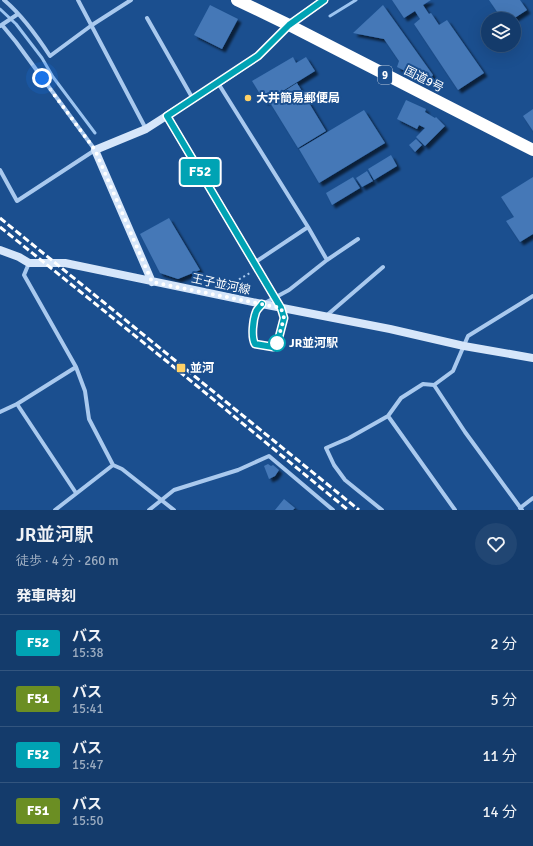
<!DOCTYPE html>
<html lang="ja">
<meta charset="utf-8">
<style>
body{margin:0;font-family:Signika,"Noto Sans JP",sans-serif;background:#214673;color:#f1f3f6;height:100vh;display:flex;flex-direction:column;font-size:15px;white-space:nowrap}
*{box-sizing:border-box;margin:0}
p{font-size:13px;color:#9dadc1}
.icon{flex:none;width:22px;height:22px;fill:none;stroke:currentColor;stroke-width:2;stroke-linecap:round;stroke-linejoin:round}
.map{position:relative;height:510px;overflow:hidden}
.side{display:flex;flex-direction:column;background:#143b6b;flex:1}
.side>*{flex:none}
.badge{padding:0 8px;border-radius:3px;font-size:14px;line-height:26px}
.controls{position:absolute;left:481px;top:12px;display:grid;gap:8px}
.controls a{display:grid;place-items:center;width:40px;height:40px;border-radius:50%;background:#143b6b;box-shadow:0 4px 16px #0002,0 0 0 1px #33557e;font-size:20px}
.you{position:absolute;width:20px;height:20px;margin:-10px;border:3px solid #fff;border-radius:50%;background:#1a73e8;box-shadow:0 0 0 6px #1a73e833}
.map>.badge{position:absolute;translate:-50% -50%;box-shadow:0 0 0 2px #fff}
h2{padding:0 16px;font-size:15px;line-height:36px}
.round{display:grid;place-items:center;flex:none;width:42px;height:42px;border-radius:21px;background:#214673}
.head{display:flex;align-items:center;justify-content:space-between;height:68px;padding:0 16px}
h1{font-size:19px;font-weight:600;line-height:30px}
ul{padding:0;list-style:none}
li{display:flex;align-items:center;gap:12px;height:56px;padding:0 16px;border-top:1px solid #33557e}
li div{flex:1}
li b{display:block;font-size:15px}
li em{font-style:normal}
li .badge{min-width:44px;font-weight:700;text-align:center}
.map>svg:first-child{display:block}
.lines{fill:none;stroke-linecap:round;stroke-linejoin:round}
.stream{stroke:#9cc4f0;stroke-width:3}
.building{fill:#4478b7;filter:url(#shadow)}
.path{stroke:#a9c9ee;stroke-width:2;stroke-dasharray:2 3;stroke-linecap:butt}
.lane{stroke:#a9c9ee;stroke-width:3}
.street{stroke:#a9c9ee;stroke-width:4}
.secondary{stroke:#d6e6fa;stroke-width:8}
.highway{stroke:#fff;stroke-width:12}
.rail{stroke:#fff;stroke-width:3;stroke-dasharray:7 3;stroke-linecap:butt}
.line-casing{stroke:#fff;stroke-width:9}
.line{stroke:#00a3b4;stroke-width:6}
.walk{stroke:#fff;stroke-width:4;stroke-dasharray:0 7.2}
.poi-dot{fill:#ffd166;stroke:#1b4f8f;stroke-width:1.5}
.stop-dot{fill:#fff;stroke:#00a3b4;stroke-width:2}
.labels{text-anchor:middle;stroke-width:4;stroke-linejoin:round;paint-order:stroke}
.shield{fill:#1b4f8f;stroke:#bbcadd;stroke-width:1}
.shield-label{font-size:11px;font-weight:bold;fill:#fff}
.street-label{font-size:12px;fill:#fff;stroke:#1b4f8f}
.poi-label{font-size:12px;font-weight:bold;fill:#fff;stroke:#1b4f8f;text-anchor:start}
.stop-label{font-size:12px;font-weight:bold;fill:#fff;stroke:#1b4f8f;text-anchor:start}
</style>
<div class="map">
<svg width="533" height="510" viewBox="0 0 533 510">
<defs>
<filter id="shadow"><feDropShadow dx="3.5" dy="3.5" stdDeviation="1" flood-color="#0009"/></filter>
</defs>
<rect width="100%" height="100%" fill="#1b4f8f"/>
<g class="lines">
<path class="stream" d="M0,9L16,24L42,58L53,77L95,133
M330,16L356,0"/>
</g>
<path class="building" d="M392,0H431L423,5L429,14L431,13L439,25L447,20L484,73L458,90L414,24L420,19L415,11L404,18Z
M489,0H520L527,10L513,19H502Z
M210,5L238,19L222,49L194,35Z
M383,5L433,75L428,82L397,67L399,61L384,39L353,33Z
M293,57L296,63L306,57L315,71L265,102L252,81Z
M297,83L326,131L298,148L269,101Z
M406,100L426,109L425,112L435,118L436,117L445,126L425,146L416,137L425,128L419,125L417,129L397,119Z
M533,109V131L523,116Z
M364,110L385,143L319,183L299,149Z
M416,139L422,145L415,152L409,145Z
M391,155L397,166L374,180L368,169Z
M367,171L373,181L362,187L356,178Z
M353,177L360,188L332,205L326,193Z
M533,177V234L520,242L506,221L514,217L501,197Z
M169,218L200,270L178,279L160,273L140,234Z
M268,464L271,466L273,465L279,470L275,476L269,479L264,466Z
M284,499L295,508L293,510H275Z"/>
<g class="lines">
<path class="path" d="M226,287L250,273"/>
<path class="lane" d="M261,306C254,314 249,334 255,344L273,347L276,345L284,318L281,309"/>
<path class="street" d="M4,0C22,15 37,36 50,56L92,25L131,0
M78,0L146,129
M147,18L193,99
M0,26L18,14
M218,83L308,227L327,260L289,290L263,304
M0,170L17,201L95,150L16,42L2,25
M327,260L358,239
M29,263L24,275L76,367L85,391L89,419L113,465L122,469L174,510
M254,263L308,227
M326,316L383,267
M434,385L465,432L522,510
M17,404L76,493
M0,412L17,404L76,367
M388,416L455,510
M520,508L533,498
M55,510L113,465
M149,510L174,490L238,470L269,456L333,510
M382,510L345,480L334,465L326,448L349,438L388,416L401,398L423,384L434,385L453,371L468,336L533,296"/>
<path class="secondary" d="M167,116L281,308
M0,250L19,257L29,263H65L262,304L390,329L464,346L533,358
M152,282L95,150L146,129L218,83L258,56L289,25L324,0"/>
<path class="highway" d="M237,0L289,25L533,150"/>
<path class="rail" d="M0,218L359,510
M0,227L180,372L348,510"/>
</g>
<g class="lines">
<defs>
<path id="line" d="M262,304C260,307 257,309 256,312C253,320 251,337 255,344L273,347L278,341L284,318L281,308L167,116L258,56L289,25L324,0"/>
</defs>
<use href="#line" class="line-casing"/>
<use href="#line" class="line"/>
<path class="walk" d="M42,78L95,150L152,282L281,308L284,318L277,343"/>
</g>
<g class="poi-dot">
<circle cx="248" cy="98" r="4"/>
<rect x="176" y="363" width="10" height="10" rx="2"/>
</g>
<circle class="stop-dot" cx="277" cy="343" r="8"/>
<g class="labels">
<rect class="shield" x="378" y="66" width="14" height="18" rx="3"/>
<g class="shield-label">
<text x="385" y="79">9</text>
</g>
<g class="street-label">
<text transform="translate(424 79) rotate(27)" y="4">国道9号</text>
<text transform="translate(221 284) rotate(12)" y="4">王子並河線</text>
</g>
<g class="poi-label">
<text x="256" y="102">大井簡易郵便局</text>
<text x="190" y="372">並河</text>
</g>
<g class="stop-label">
<text x="289" y="347">JR並河駅</text>
</g>
</g>
</svg>
<div class="controls">
<a><svg class="icon" aria-label="layers" viewBox="0 0 24 24"><path d="M12 4l9 5-9 5-9-5zM3 14l9 5 9-5"/></svg></a>
</div>
<div class="you" style="left:42px;top:78px"></div>
<b class="badge" style="left:200px;top:172px;background:#00a3b4;color:#fff">F52</b>
</div>
<section class="side">
<div class="head"><div><h1>JR並河駅</h1><p>徒歩 · 4 分 · 260 m</p></div><a class="round"><svg class="icon" aria-label="heart" viewBox="0 0 24 24"><path d="M12 20l-8-8c-3-5 5-10 8-4 3-6 11-1 8 4z"/></svg></a></div>
<h2>発車時刻</h2>
<ul>
<li><span class="badge" style="background:#00a3b4;color:#fff">F52</span><div><b>バス</b><p>15:38</p></div><em>2 分</em></li>
<li><span class="badge" style="background:#6b8e23;color:#fff">F51</span><div><b>バス</b><p>15:41</p></div><em>5 分</em></li>
<li><span class="badge" style="background:#00a3b4;color:#fff">F52</span><div><b>バス</b><p>15:47</p></div><em>11 分</em></li>
<li><span class="badge" style="background:#6b8e23;color:#fff">F51</span><div><b>バス</b><p>15:50</p></div><em>14 分</em></li>
</ul>
</section>
